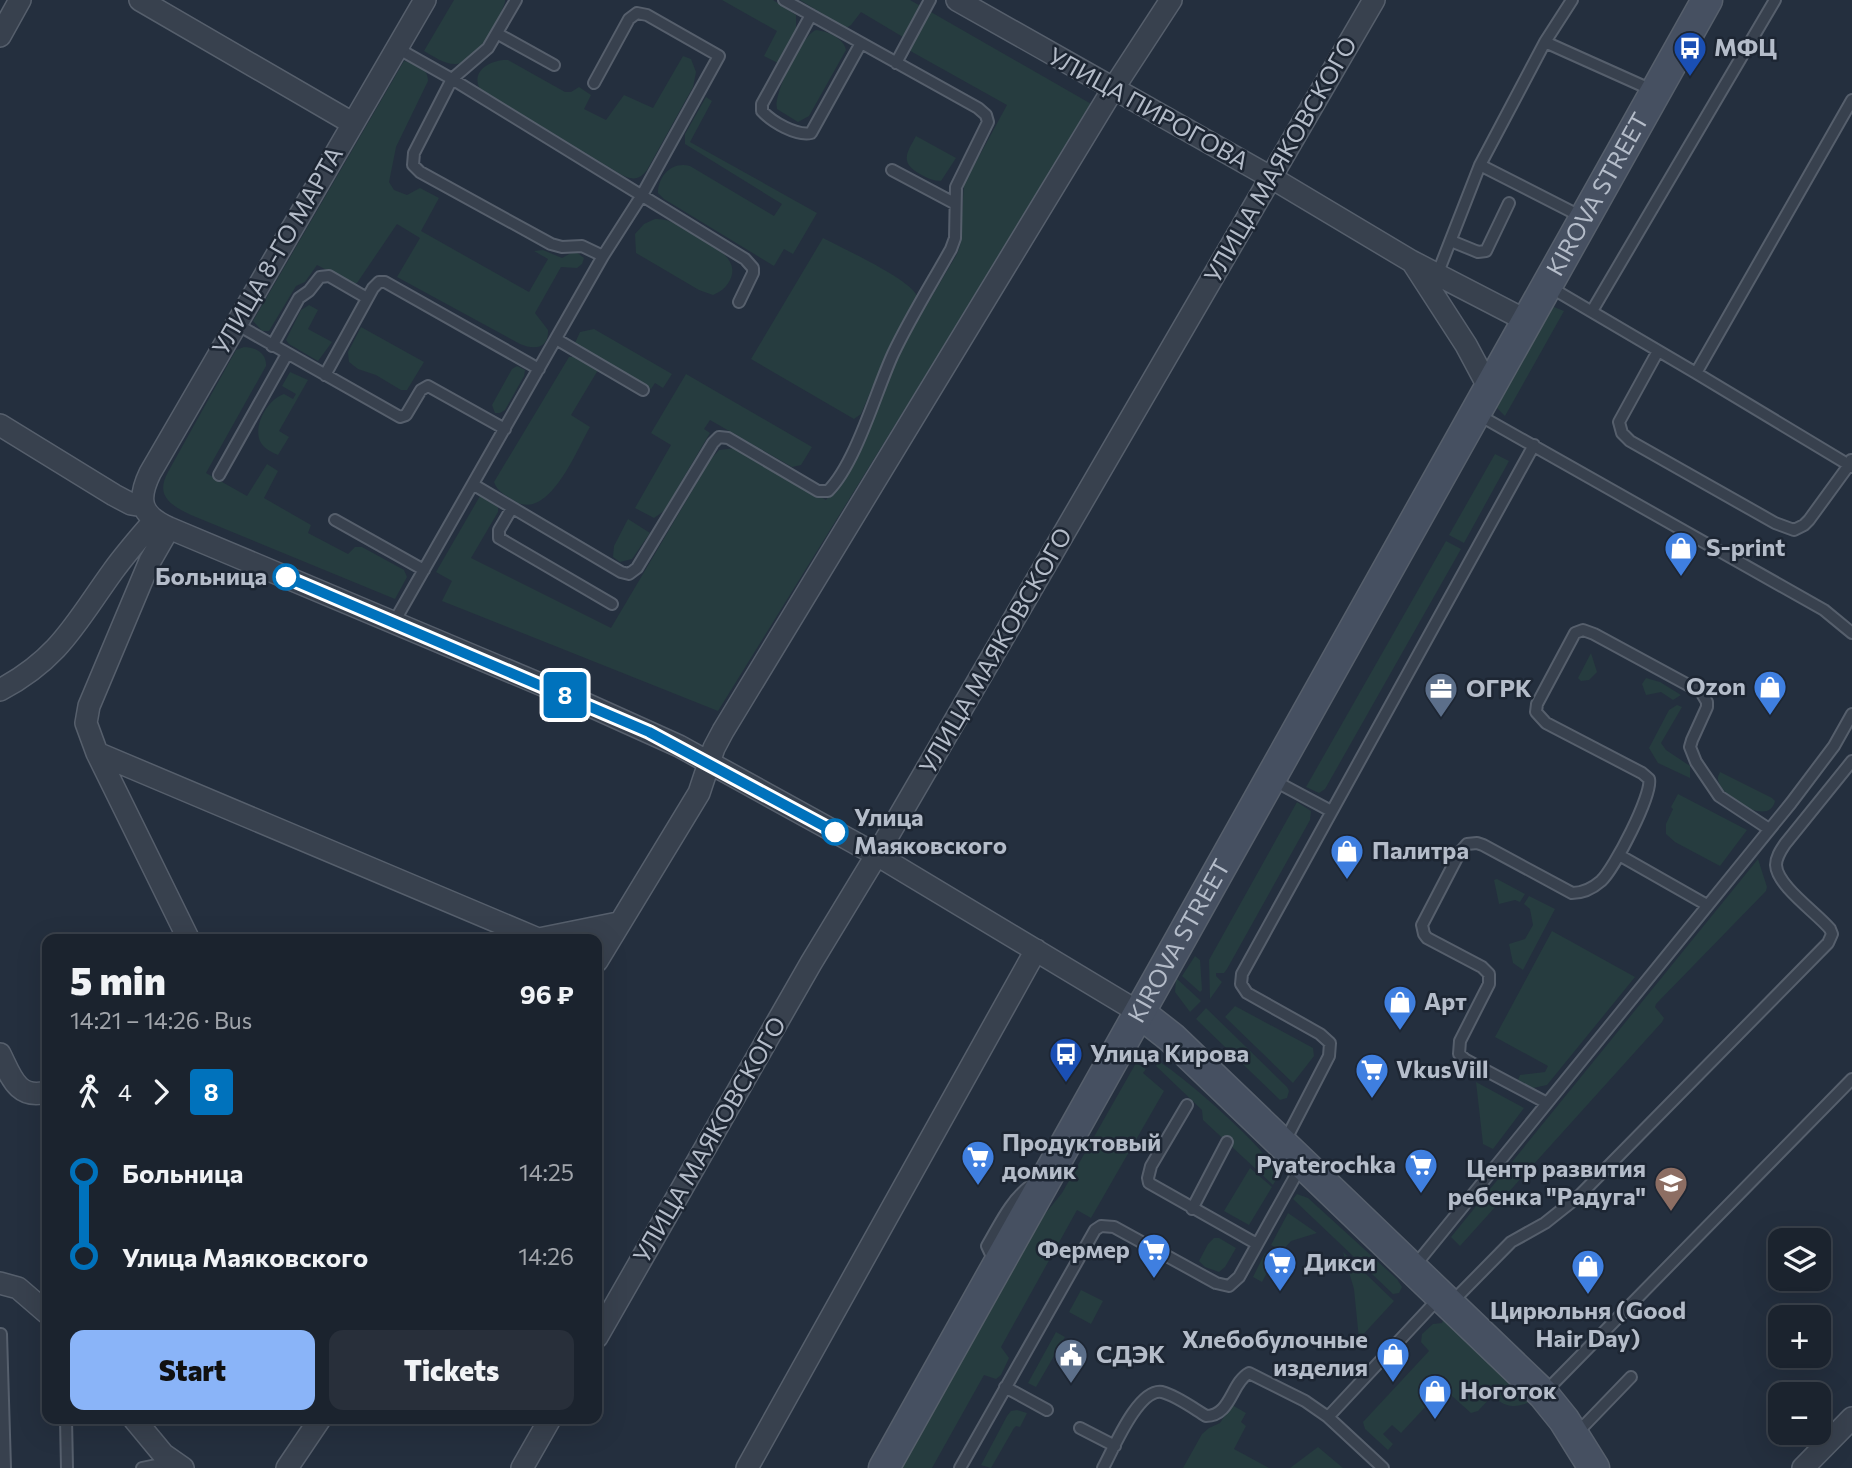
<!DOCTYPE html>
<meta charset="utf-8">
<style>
body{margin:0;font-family:Commissioner,sans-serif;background:#282f3a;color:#f1f3f6;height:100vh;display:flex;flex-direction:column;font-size:26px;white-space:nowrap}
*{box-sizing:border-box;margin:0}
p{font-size:23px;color:#a0a4aa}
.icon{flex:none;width:38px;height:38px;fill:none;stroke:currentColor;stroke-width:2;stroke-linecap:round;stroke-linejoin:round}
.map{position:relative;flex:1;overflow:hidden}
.details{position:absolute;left:42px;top:934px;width:560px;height:490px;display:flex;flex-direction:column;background:#1b232e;border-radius:14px;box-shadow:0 7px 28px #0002,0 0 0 2px #39404a}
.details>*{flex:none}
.badge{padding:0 14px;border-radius:5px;font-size:24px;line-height:46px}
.buttons{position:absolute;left:1768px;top:1228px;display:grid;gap:14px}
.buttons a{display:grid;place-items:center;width:63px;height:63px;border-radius:14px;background:#1b232e;box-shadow:0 7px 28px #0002,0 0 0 2px #39404a;font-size:35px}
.map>.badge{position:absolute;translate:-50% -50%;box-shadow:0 0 0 4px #fff}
.legs{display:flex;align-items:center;gap:10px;height:77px;padding:0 28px;font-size:23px}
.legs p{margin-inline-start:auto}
.headline{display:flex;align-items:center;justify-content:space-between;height:119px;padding:0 28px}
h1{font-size:38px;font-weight:800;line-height:52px}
.button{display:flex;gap:14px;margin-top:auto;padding:14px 28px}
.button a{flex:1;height:80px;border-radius:14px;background:#8ab4f8;color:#111;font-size:28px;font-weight:800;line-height:80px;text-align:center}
.button a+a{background:#282f3a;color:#f1f3f6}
ul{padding:0 28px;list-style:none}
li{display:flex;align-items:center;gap:24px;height:84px;font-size:26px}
li i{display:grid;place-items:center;width:10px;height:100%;margin:0 9px;background:currentColor}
li i::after{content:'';width:18px;height:18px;margin:-9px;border:5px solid;border-radius:50%;background:#1b232e}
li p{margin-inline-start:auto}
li:first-child i{background:linear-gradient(#0000 50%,currentColor 0)}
li:last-child i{background:linear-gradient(currentColor 50%,#0000 0)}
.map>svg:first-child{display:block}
.grass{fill:#263c3f}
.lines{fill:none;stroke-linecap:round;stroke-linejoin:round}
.lane-casing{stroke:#565f6c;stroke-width:14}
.street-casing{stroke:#565f6c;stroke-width:24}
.secondary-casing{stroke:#565f6c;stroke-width:33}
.lane{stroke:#38414e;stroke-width:10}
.street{stroke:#38414e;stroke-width:21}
.secondary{stroke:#465061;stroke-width:30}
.line-1-casing{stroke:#fff;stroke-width:16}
.line-1{stroke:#0072bc;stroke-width:10}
.stop-1-dot{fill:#fff;stroke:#0072bc;stroke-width:3.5}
.labels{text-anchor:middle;stroke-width:5;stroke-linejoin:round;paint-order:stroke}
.poi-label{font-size:24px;font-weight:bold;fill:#b4bcc9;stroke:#1d2633;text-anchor:start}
.street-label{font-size:24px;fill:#b4bcc9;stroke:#1d2633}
.stop-label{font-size:24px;font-weight:bold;fill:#b4bcc9;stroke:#1d2633;text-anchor:end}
</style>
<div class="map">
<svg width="1852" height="1468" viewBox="0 0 1852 1468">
<rect width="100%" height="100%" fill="#242f3e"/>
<path class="grass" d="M454,0H505V2C499,21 478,65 455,64C444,64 433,56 424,51Z
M722,0H773L796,15V29L778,63L764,56L777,31Z
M800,0H910L1093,105L718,711L442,601L452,581L436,572L480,496L498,507V512L471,558L611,628L711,459L719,450L736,448L826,500L856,454L896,357L957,254L960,246L964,184L1007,105L905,48L908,40L861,12L851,25L846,28Z
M816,30C827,31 844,38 846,50L809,116L798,122L777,109C773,94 802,35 816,30Z
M683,56L691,59L696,72L693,87L647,170C639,181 631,180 620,174L480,89C470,71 491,59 508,60L565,92H571L579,87L591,95L584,109L606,120L624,95L653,108Z
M404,61C416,64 428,67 428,81L396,147L389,182L394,190L407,195L420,188L439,198L421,231L529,292L548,259L534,251L543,250L562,258L575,251L584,258L582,264L577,268L561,267L535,313L548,330C549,349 534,350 520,344L397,277L420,238L397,224L357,283H352L317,265L305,282L296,286L269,331H262L253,321Z
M706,97L712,101L690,142L817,213L793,254L784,249L774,266L664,199L658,193C658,176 672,161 690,166L774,216L782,204L685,144V134Z
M916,136L956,158L941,181C933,181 927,178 920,174C899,162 907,153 916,136Z
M655,219C671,218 683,228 696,236C711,245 741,258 730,280C726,288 720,292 713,295L699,290L636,253L635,234L644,224Z
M823,238C842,248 910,279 917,296L885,358L861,414L854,419L751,359Z
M309,305L318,310L308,329L332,342L318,361L289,344L286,340L301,310Z
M1554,307L1564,311L1505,416L1497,408L1496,402L1548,308Z
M361,327L424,362L407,390H401L376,375L358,369L349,362L348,352Z
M594,329L672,374L663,388L655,383L651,389L575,343L580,332Z
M244,347C255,347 267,353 266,366L206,473L247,496L267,464L278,471L264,498L311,525L308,533L348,554L355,547H362L404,570L407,577L395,599L191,515C170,505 155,496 168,472L236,350Z
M569,357H575L598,370L571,415L590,427C576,451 548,524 513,500C505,495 497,491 494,482Z
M517,366L525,370L524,376L505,410L500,413H495L492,405L512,369Z
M290,372L308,380L279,431L289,437L278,455C271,452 263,448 260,441C253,425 268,399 284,394L293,399L296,394L282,386Z
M686,374L812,447L801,465L792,467L710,420L704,429L710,433L664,511L654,518L635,508L671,445L651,433Z
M1495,454L1509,461L1464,543L1449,535Z
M628,519L650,533L632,559L620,562L613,557L614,546Z
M1446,541L1461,549L1325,789L1319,793L1306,787Z
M1591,653L1597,672L1589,680L1581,681L1578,678Z
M1646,678L1660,682L1681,695L1673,700L1661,692L1646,695L1642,684Z
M1677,705L1682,707L1661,743L1666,750L1690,766V778L1658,763L1649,748L1669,710Z
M1720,772L1772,798L1775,801C1769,828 1723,796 1719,783C1717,777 1718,777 1720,772Z
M1678,794L1747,830L1720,866L1675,842L1666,834V824L1673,809L1671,807Z
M1297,802L1311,811L1310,820L1227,969L1224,973H1216V976L1222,982L1210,999L1209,960Z
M1758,859L1767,887L1766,891L1656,1004L1655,1007L1664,1018L1662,1022L1460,1246L1451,1237Z
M1497,879L1525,894L1520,902L1515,900L1499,904L1494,880Z
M1529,896L1555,909L1523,970L1513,963L1509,944L1525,939L1533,925L1530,909L1524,904Z
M1552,931L1635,977L1547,1085L1533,1088L1518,1080L1520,1075L1545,1072L1548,1066L1495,1037Z
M1195,956L1200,960L1202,990L1200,992L1182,976Z
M1176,978L1201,1001L1190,1012L1175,992Z
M1235,1006L1313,1048L1314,1056L1293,1083L1225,1017Z
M1206,1008L1287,1087L1289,1091L1287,1098L1280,1100L1196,1019Z
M1158,1061C1180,1073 1275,1155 1278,1176L1273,1185L1203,1120L1202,1110L1156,1066Z
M1136,1063L1146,1069L1143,1073L1164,1091L1091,1218L1077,1210L1001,1347L1009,1358L1001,1375L996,1379L984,1375L932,1468H897L1032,1230L1062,1193Z
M1476,1082L1524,1108L1493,1149L1483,1144Z
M1250,1168L1272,1187L1249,1225L1224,1211Z
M1297,1194L1308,1198L1397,1279L1402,1287L1399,1293L1393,1294L1293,1199Z
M1288,1213L1317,1233L1291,1241L1282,1251L1271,1245Z
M1214,1238H1219L1236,1248L1225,1267L1219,1272L1205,1267L1199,1261L1208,1244Z
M1343,1252L1394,1301L1359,1339L1354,1289Z
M1265,1253L1275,1258L1262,1282L1253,1277Z
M1081,1290L1103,1301L1091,1324L1069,1312Z
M1449,1305L1543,1394C1523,1407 1511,1412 1492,1396L1478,1411L1471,1413L1443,1388L1401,1433L1392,1425L1383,1434L1393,1444L1388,1450L1365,1429L1363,1422L1429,1351L1421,1342L1422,1334L1433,1324L1442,1323Z
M1056,1332L1065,1337L1036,1387L1028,1383Z
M1232,1405L1246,1413L1241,1422L1246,1426L1234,1449L1269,1468H1183L1202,1434L1209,1428L1220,1423Z
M1017,1410L1027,1413L1020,1427L1016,1426L1014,1428L991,1468L981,1465L1007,1416L1011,1411Z
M1318,1447L1343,1468H1290Z"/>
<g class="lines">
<defs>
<path id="lane" d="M516,0L488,48L452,79L414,153L413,165L420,172L551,244L562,247L582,246L603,256
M811,15L762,104V111C772,122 796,136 811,133L861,43
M498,34L554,65
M1545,42L1652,90
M397,48L452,79L745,259L753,268V273L739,302
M896,63L930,0
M1480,165L1582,217
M892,170L954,203
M1451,241L1478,252L1486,251L1509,203
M1437,275L1480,165L1545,42L1572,0
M1548,286L1696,373L1852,100
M1592,311L1775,0
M236,324L400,417L406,415L421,390L428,386L505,429
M556,339L643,390
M272,346L299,298L309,291L320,277L329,276L367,298
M1658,351L1619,422L1622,433L1630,441L1775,523L1794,530L1804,525L1809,520L1849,465L1852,467
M1696,373L1849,465L1851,460
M325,375L373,288L379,282H385L539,369
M1477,414L1824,610L1852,633
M219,475L287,354
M474,485L621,572L629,574L637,568L713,443L719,437L728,438L818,491H828C856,463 876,391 893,354C910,318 932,283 951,249L955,238L956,187L988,122L986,115L978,108L784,0
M512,508L499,530V538L612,604
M335,520L424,570
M394,622L603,256L642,195L719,56L647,15L637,13L629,19L594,83
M1271,779L1331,811
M1619,855L1707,905
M1547,1103L1466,1060L1459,1054L1460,1041L1489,984V974L1482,967L1427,938L1424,934L1422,925L1460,852L1467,844L1477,843L1483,845L1572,893C1583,893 1593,888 1601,881C1614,869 1653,794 1649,779L1642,773L1546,723L1536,712L1537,704L1575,633L1583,630L1594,634L1701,692L1707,702V707L1692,740L1690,747L1696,762L1719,796L1769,829
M1187,1105L1151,1166L1148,1178L1149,1183L1257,1244
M1284,1143L1329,1056L1330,1043L1320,1034L1247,993L1241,984L1242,974L1534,445
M1192,1209L1227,1142
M994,1261L987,1246C1000,1224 1010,1201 1031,1185
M1413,1268L1791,803L1834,746L1852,714
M1451,1303L1511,1242L1545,1223L1579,1196L1828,943L1832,934L1830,929C1817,913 1777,886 1776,865C1776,857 1781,850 1785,844L1852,761
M1,1334L5,1468
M1005,1387L1047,1410
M1545,1392L1852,1079
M66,1419L67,1468
M1080,1428L1115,1446
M1576,1434L1631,1377
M142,1468L171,1462
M960,1468L1095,1230L1101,1226L1114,1227L1216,1283L1229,1286L1239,1277L1301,1166
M1103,1468C1113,1450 1138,1388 1162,1392C1177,1396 1193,1408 1206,1416C1231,1416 1231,1383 1249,1373L1305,1401L1328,1417
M1383,1468L1328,1417L1439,1298"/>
<path id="street" d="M140,0L352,123
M425,0L150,473C137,500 140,515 169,528L566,695L679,746L877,855L1140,1013
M957,0L1272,178L1411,261L1527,321
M0,36L20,0
M1413,263L1466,345L1489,388
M0,425L114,495L131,504L143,506
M169,528L150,561L89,706L86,723L97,753L538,939
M0,690C60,658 76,622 113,571C126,553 140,537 154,521
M97,753L189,940
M534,940L618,923
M597,961L699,793L714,748L723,731L1113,89L1171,0
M0,1054C11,1076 17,1100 47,1092
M0,1283L18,1288L47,1313
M597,1337L811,963L882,846L1374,0
M134,1419L163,1454L183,1468
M287,1468L320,1419
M522,1468L550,1419
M747,1468L1036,950
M1803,1468L1852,1418"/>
<g id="secondary">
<path d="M1140,1013L1172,1038L1543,1394L1564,1420L1594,1468"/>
<path id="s1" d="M884,1468L1707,0"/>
</g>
</defs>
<use href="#lane" class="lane-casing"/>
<use href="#street" class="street-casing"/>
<use href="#secondary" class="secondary-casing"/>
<use href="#lane" class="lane"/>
<use href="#street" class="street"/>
<use href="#secondary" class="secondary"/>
</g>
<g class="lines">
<defs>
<path id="line-1" d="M286,577L649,732L835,832"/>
</defs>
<use href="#line-1" class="line-1-casing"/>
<use href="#line-1" class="line-1"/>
</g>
<defs>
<symbol id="bus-pin" viewBox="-11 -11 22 30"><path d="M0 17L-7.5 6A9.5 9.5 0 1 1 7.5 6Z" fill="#1a4fb4" stroke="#1d2633"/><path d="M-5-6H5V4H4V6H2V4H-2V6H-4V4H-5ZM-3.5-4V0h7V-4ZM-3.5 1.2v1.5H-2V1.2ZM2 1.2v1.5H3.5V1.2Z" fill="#fff"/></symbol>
<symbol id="shop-pin" viewBox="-11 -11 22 30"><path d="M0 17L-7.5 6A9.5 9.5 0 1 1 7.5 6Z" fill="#3f7fe0" stroke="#1d2633"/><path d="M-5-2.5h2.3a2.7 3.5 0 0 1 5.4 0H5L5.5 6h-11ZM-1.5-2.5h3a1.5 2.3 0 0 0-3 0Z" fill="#fff"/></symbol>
<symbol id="office-pin" viewBox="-11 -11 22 30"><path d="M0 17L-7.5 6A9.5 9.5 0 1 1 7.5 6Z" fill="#5c6f8a" stroke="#1d2633"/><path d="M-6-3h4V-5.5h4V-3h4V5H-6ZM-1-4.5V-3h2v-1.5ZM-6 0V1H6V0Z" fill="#fff"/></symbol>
<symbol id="supermarket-pin" viewBox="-11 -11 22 30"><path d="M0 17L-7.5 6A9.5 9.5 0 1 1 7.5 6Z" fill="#3f7fe0" stroke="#1d2633"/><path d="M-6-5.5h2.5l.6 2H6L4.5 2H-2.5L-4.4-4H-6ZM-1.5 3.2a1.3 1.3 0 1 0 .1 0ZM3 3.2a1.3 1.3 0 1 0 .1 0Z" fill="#fff"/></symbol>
<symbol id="school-pin" viewBox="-11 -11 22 30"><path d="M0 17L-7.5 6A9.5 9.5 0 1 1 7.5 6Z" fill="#8d6e63" stroke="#1d2633"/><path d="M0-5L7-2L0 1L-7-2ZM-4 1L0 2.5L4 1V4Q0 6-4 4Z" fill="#fff"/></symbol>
<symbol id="civic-pin" viewBox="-11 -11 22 30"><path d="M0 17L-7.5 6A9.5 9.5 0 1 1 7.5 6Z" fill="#5c6f8a" stroke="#1d2633"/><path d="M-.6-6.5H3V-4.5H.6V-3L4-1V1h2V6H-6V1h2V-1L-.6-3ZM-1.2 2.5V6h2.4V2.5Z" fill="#fff"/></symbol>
</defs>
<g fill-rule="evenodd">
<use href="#bus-pin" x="1671" y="29" width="38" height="52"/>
<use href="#shop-pin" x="1662" y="529" width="38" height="52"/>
<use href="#shop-pin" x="1751" y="668" width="38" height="52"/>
<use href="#office-pin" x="1422" y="670" width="38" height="52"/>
<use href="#shop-pin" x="1328" y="832" width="38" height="52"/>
<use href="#shop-pin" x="1381" y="983" width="38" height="52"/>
<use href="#bus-pin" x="1047" y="1035" width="38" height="52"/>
<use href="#supermarket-pin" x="1353" y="1051" width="38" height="52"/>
<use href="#supermarket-pin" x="959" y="1138" width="38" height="52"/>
<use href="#supermarket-pin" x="1402" y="1146" width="38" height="52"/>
<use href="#school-pin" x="1652" y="1164" width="38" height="52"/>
<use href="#supermarket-pin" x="1135" y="1231" width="38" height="52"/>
<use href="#supermarket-pin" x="1261" y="1244" width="38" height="52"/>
<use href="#shop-pin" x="1569" y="1247" width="38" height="52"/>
<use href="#shop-pin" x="1374" y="1335" width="38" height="52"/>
<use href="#civic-pin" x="1052" y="1336" width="38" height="52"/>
<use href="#shop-pin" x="1416" y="1372" width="38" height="52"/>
</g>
<g class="stop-1-dot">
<circle cx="286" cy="577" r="12"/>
<circle cx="835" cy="832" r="12"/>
</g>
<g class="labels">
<g class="poi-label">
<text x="1714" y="56">МФЦ</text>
<text x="1706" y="556">S-print</text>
<text x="1746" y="695" text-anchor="end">Ozon</text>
<text x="1466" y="697">ОГРК</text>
<text x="1372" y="859">Палитра</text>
<text x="1424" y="1010">Арт</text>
<text x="1090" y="1062">Улица Кирова</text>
<text x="1396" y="1078">VkusVill</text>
<text x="1002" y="1151">Продуктовый<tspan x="1002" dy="28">домик</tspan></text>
<text x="1396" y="1173" text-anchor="end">Pyaterochka</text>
<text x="1646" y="1177" text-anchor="end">Центр развития<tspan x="1646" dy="28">ребенка "Радуга"</tspan></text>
<text x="1130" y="1258" text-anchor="end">Фермер</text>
<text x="1304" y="1271">Дикси</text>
<text x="1588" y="1319" text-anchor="middle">Цирюльня (Good<tspan x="1588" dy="28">Hair Day)</tspan></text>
<text x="1368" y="1348" text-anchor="end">Хлебобулочные<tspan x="1368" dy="28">изделия</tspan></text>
<text x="1096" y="1363">СДЭК</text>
<text x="1460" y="1399">Ноготок</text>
</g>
<g class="street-label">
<text transform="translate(1148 109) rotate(29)" y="8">УЛИЦА ПИРОГОВА</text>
<text transform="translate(1281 160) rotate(-60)" y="8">УЛИЦА МАЯКОВСКОГО</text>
<text dy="8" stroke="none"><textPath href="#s1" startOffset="1460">KIROVA STREET</textPath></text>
<text transform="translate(278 251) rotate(-60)" y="8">УЛИЦА 8-ГО МАРТА</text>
<text transform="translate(996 651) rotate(-60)" y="8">УЛИЦА МАЯКОВСКОГО</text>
<text dy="8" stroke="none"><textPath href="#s1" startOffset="604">KIROVA STREET</textPath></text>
<text transform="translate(710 1140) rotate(-60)" y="8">УЛИЦА МАЯКОВСКОГО</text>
</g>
<g class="stop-label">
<text x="267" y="585">Больница</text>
<text x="854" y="826" text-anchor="start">Улица<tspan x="854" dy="28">Маяковского</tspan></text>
</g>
</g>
</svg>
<div class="buttons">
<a><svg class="icon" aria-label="layers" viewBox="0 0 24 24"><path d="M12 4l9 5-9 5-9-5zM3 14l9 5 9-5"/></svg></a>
<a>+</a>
<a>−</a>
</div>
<b class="badge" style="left:565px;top:695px;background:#0072bc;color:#fff">8</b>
<section class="details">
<div class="headline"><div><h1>5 min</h1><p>14:21 – 14:26 · Bus</p></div><b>96 ₽</b></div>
<div class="legs"><svg class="icon" aria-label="walk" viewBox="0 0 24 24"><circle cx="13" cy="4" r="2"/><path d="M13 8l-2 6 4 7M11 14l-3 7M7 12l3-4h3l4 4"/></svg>4<svg class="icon" aria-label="forward" viewBox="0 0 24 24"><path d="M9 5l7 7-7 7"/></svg><b class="badge" style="background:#0072bc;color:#fff">8</b></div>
<ul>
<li><i style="color:#0072bc"></i><b>Больница</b><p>14:25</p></li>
<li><i style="color:#0072bc"></i><b>Улица Маяковского</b><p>14:26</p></li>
</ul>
<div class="button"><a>Start</a><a>Tickets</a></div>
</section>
</div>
